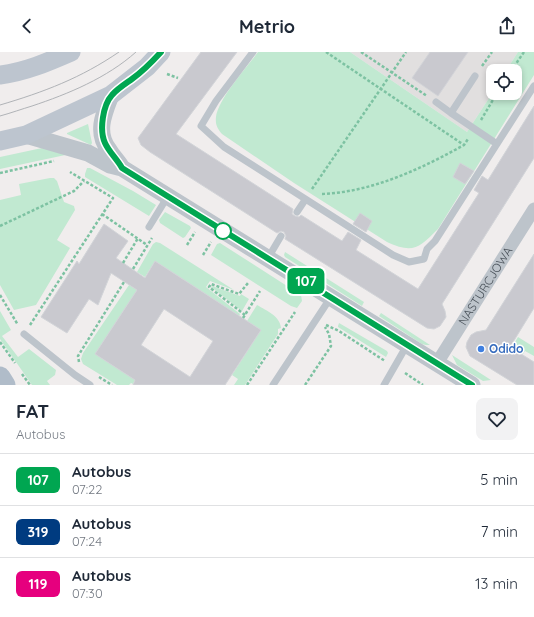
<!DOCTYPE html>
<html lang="pl">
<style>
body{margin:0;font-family:Quicksand,sans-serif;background:#f2f2f3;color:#1f2937;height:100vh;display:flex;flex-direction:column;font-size:15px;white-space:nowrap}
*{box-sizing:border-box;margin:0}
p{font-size:13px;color:#747a83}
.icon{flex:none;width:22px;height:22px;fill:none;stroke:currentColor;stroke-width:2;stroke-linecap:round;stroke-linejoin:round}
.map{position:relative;height:333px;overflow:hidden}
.side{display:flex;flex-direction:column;background:#fff;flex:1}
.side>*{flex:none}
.badge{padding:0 8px;border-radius:6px;font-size:14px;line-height:26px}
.controls{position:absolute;left:486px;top:12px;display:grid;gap:8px}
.controls a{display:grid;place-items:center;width:36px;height:36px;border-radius:8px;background:#fff;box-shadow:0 2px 6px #0003;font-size:20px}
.map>.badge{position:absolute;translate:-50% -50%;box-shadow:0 0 0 2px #fff}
.round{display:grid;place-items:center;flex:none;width:42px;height:42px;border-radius:8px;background:#f2f2f3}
.summary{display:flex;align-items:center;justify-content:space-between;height:68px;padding:0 16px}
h1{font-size:19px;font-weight:800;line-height:30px}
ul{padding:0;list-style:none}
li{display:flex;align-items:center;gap:12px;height:52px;padding:0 16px;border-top:1px solid #e0e1e3}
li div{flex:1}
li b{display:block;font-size:15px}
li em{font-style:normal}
li .badge{min-width:44px;font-weight:700;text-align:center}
header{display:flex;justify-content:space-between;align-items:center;height:52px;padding:0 16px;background:#fff;font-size:18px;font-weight:800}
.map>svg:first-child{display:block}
.education{fill:#e1dfdf}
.green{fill:#c1e9d1}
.building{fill:#c9c9cf;stroke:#d2d4d8;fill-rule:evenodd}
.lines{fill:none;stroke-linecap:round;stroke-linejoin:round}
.path{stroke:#7dc2a2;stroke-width:2.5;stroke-dasharray:3 2;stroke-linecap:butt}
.service{stroke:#bdc4cb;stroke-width:7}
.minor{stroke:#bdc4cb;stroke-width:13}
.tertiary{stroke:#bdc4cb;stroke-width:17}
.secondary{stroke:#bdc5cf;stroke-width:19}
.primary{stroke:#b0bcc9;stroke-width:21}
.tram{stroke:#b0b3b7;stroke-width:1}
.line-casing{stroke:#fff;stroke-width:9}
.line{stroke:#00a651;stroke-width:6}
.stop-dot{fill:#fff;stroke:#00a651;stroke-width:2}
.shop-dot{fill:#3f7fe0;stroke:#fff;stroke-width:1.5}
.labels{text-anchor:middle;stroke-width:3;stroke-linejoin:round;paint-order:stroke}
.street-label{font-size:12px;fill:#485058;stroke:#fff}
.shop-label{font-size:12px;font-weight:bold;fill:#366cbe;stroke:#fff;text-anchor:start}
</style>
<header><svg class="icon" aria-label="back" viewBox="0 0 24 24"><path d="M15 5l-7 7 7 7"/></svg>Metrio<svg class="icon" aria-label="share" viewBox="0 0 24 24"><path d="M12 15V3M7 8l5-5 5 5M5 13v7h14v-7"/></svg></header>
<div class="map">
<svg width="534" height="333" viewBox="0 0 534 333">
<rect width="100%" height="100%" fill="#f0eded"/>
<path class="education" d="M350,0H518L506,19H493V40L467,80Z"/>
<path class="green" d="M258,0H350L467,80L493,40V41H515V19H506L518,0H534V23L438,177C419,196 413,202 387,190L294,131L222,82C218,77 215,73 216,65C218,47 247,15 258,0Z
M88,72L92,91L91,93L67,82V81Z
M42,96L70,102L0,117V105Z
M87,116H90L133,139L156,153L149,164L85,125V122Z
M50,126H54L57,129L64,150L74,154L75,158L57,188L70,196L36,253L14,258L0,233V148L21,143L19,132Z
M165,160L190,174L191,176L185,185L183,186L160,171L159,168Z
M156,190L160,191L234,238L210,229L206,235L240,262L239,264L155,209L145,225L137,220L153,192Z
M220,191L301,243L302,249L297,256L291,254L211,203L217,192Z
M285,200L364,250L362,254L285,205L284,203Z
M129,233L137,238L95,302L135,328L133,332L131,331L129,333H117L83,312L81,307L83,301Z
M212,234L240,244L241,242L249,247L242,259L211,235Z
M257,253C267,259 280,264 281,276L278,277V282L245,333H234L238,327L232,323L261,278L247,269Z
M0,259L11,278L2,284L18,305L29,297L56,318L55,323L47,329L50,333H32L0,287Z
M381,261L430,293H426L422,292L379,264Z
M339,271L387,299L388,301L386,305L338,275V274Z
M518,285L534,295V304L525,299L523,302L512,295Z
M452,303L491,328L483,329L457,313Z"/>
<path class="building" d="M201,0H237L176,82L293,157L292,162L295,164L299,165L301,163L342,189L348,180L361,188L356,198L418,237L479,141L474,138L482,124L488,128L534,54V106L442,252L445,259L446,265L440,274L434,277L427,276L285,187L286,184L284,180L281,179L277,181L150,100L141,93L138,86Z
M430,0H468L438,44L412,26Z
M460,111L474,119L465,132L453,125Z
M360,161L372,169L366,180L353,172Z
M104,172L128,189L116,206L145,226L155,209L261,278L225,333H133L135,328L95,302L137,238L111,221L98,253L89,247L67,281L41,265L77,209L79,212ZM164,257L213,289L190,325L141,293Z
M534,202V256L510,295L534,310V333H517L470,304L466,295L467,290L471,283L476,280L486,278Z"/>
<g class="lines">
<path class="path" d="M326,0L464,93L468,87
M361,0L427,44
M482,14L492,0
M511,19L524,0
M167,22L178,26
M481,68L497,41
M0,121L54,109
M312,137L406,0
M322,142C372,140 421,117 464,93
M102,162L147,193
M0,174L74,139L84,129
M187,193L195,180
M203,203L211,190
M123,211L138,186
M133,217L152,186
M0,243L18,273
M245,263L209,235L211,232L239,242L248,231
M243,266L260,239
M30,273L113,146L70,120
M326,273L339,279L385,309
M0,290L15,311
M79,310L78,304L124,230
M405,321L423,333
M22,322L30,333
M99,325L112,333
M247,333L295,260
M305,333L331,294L329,282L325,275"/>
<path class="service" d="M253,0L216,49L201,74L224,95L393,203L409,210L424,207L427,197L435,189L534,34
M475,24L451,61L497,92
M436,50L451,61
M297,160L305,148
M149,175L168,144
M268,206L281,184
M24,282L75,323L90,333
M273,333L331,245
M384,333L407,293"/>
<path class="minor" id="s1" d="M437,311L534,157"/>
<path class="tertiary" d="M111,43C104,61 95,81 109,98C113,105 118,109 122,116
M26,83L88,101L110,113L122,116L472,333"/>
<path class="secondary" d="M0,23C25,20 48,10 71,0
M0,89L26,83L111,43L147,15L161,0"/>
<path class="primary" d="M0,325L5,333"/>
<path class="tram" d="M0,53C44,40 81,26 119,0
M0,64C11,61 22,57 32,54C68,42 107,26 136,0"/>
</g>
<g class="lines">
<defs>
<path id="line" d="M161,0C152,10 143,19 132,27C125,32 117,37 112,43C103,53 99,78 105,91C109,100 117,107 122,116L472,333"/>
</defs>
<use href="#line" class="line-casing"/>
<use href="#line" class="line"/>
</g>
<circle class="stop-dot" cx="223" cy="179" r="8"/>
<circle class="shop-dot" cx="481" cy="297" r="4"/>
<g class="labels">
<g class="street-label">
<text dy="4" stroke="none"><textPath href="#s1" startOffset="91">NASTURCJOWA</textPath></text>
</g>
<g class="shop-label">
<text x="489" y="301">Odido</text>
</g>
</g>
</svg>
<div class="controls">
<a><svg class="icon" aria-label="locate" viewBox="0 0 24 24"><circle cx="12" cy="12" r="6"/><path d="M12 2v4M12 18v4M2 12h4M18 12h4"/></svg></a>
</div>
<b class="badge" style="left:306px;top:229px;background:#00a651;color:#fff">107</b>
</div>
<section class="side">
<div class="summary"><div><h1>FAT</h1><p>Autobus</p></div><a class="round"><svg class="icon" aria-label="heart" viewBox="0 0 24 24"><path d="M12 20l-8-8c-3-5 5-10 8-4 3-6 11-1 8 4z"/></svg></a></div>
<ul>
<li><span class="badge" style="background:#00a651;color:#fff">107</span><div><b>Autobus</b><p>07:22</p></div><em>5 min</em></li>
<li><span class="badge" style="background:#003b80;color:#fff">319</span><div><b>Autobus</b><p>07:24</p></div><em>7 min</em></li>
<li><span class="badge" style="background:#e6007e;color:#fff">119</span><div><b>Autobus</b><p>07:30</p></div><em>13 min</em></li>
</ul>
</section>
